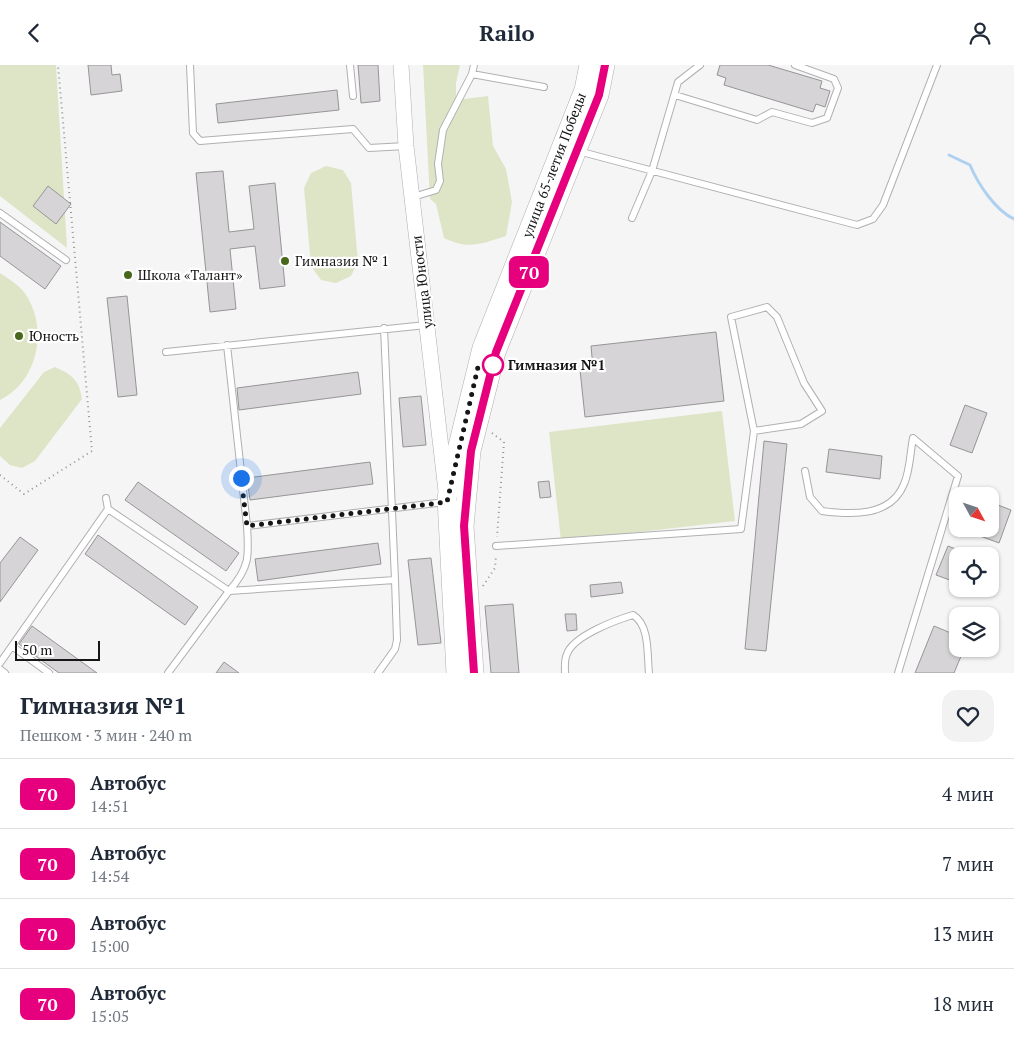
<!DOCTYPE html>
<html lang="ru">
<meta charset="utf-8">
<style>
body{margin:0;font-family:"PT Serif",serif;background:#f2f2f3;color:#1f2937;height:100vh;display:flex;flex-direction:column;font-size:19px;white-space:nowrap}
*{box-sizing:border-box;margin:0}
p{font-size:16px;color:#747a83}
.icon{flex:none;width:28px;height:28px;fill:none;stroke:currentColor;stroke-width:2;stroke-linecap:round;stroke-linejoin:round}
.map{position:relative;height:608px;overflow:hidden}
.side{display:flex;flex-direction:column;background:#fff;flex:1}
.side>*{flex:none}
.badge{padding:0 10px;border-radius:8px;font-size:18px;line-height:32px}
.needle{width:32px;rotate:130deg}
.buttons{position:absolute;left:949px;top:422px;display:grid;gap:10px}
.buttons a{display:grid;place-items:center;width:50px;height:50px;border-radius:10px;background:#fff;box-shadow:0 1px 4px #0004;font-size:25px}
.scale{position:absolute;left:15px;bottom:12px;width:85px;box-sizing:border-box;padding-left:5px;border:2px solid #161617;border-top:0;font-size:14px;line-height:18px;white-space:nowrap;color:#161617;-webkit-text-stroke:4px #fff;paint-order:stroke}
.you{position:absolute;width:25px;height:25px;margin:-12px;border:4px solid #fff;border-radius:50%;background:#1a73e8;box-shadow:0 0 0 8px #1a73e833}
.map>.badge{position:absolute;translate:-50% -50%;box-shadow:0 0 0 2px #fff}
.round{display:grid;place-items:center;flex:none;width:52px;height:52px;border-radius:15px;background:#f2f2f3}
.overview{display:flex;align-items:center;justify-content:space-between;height:85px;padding:0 20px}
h1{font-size:24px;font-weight:600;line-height:38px}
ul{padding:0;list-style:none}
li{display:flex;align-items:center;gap:15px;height:70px;padding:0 20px;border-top:1px solid #e0e1e3}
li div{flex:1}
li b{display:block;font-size:19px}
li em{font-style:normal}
li .badge{min-width:55px;font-weight:700;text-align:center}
header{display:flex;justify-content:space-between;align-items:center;height:65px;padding:0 20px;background:#fff;font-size:22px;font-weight:600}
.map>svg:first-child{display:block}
.green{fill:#dee5c6}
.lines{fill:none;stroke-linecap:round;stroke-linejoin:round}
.stream{stroke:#afd1f0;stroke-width:3}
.building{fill:#d6d4d6;stroke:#969596}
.service-casing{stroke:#b0b0b2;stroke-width:8}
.tertiary-casing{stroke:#b0b0b2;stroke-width:16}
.primary-casing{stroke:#b0b0b2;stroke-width:20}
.path{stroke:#949495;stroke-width:2;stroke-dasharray:1 4;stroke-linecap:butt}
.service{stroke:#fff;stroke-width:6}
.tertiary{stroke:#fff;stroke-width:15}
.primary{stroke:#fff;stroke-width:19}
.line-casing{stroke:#fff;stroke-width:11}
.line{stroke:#e6007e;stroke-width:8}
.walk{stroke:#161617;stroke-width:5;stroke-dasharray:0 9}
.poi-dot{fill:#48671b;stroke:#fff;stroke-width:2}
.stop-dot{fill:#fff;stroke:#e6007e;stroke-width:2.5}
.labels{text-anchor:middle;stroke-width:4.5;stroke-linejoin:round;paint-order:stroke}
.street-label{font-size:14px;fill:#161617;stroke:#fff}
.poi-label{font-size:14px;fill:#161617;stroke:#fff;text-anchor:start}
.stop-label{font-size:14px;font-weight:bold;fill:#161617;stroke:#fff;text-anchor:start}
</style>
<header><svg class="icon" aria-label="back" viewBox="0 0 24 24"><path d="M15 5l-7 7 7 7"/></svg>Railo<svg class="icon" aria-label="person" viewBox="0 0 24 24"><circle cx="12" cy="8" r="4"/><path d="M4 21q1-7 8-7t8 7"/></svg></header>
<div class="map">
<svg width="1014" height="608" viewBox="0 0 1014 608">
<rect width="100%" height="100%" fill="#f5f5f6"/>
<path class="green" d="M0,0H56L67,183L0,131Z
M423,0H460L456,18V35L488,31L493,81L506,104L512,137L506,171C481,179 469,185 444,173L436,139L430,134Z
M326,101L343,105L351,118L358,197L351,211L336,218L321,215L311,201L304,123L311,108Z
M0,208C7,213 19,220 24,227C49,261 39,316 0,335Z
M55,302C73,310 79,315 82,334L35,396L22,403L10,400L0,391V363L44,307Z
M722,346L735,456L561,476L549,367Z"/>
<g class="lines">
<path class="stream" d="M949,90L970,100C978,119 995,145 1014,154"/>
</g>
<path class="building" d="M88,0H111L112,10L120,9L122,26L91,30Z
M358,0H378L380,36L361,38Z
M720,0H768L822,16L820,23L830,26L825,42L816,39L813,47L724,20L726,13L717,10Z
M337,25L339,45L218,58L216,39Z
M223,106L229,167L254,164L249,121L275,118L285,221L260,224L255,181L230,184L236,244L210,247L196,108Z
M48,121L71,139L56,159L33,141Z
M0,157L61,201L45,224L0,191Z
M127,231L137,330L118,332L107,233Z
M716,267L724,336L585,352L580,305L593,303L591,281Z
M358,307L361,329L239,345L237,323Z
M421,331L426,380L403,382L399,333Z
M965,340L987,348L972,388L950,380Z
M764,376L787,379L766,586L745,584Z
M829,384L882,391L880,414L826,407Z
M370,397L373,419L250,435L247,413Z
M549,416L551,432L540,433L538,417Z
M138,417L239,488L226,506L125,435Z
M990,437L1011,445L999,478L964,465L990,464Z
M98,470L198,542L185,560L85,489Z
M20,472L38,485L0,537V498Z
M378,478L381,499L258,516L255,494Z
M948,481L958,485V518L936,510Z
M431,493L441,578L418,580L408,495Z
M621,517L623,528L591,532L590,520Z
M513,539L519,608H491L485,541Z
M565,549H576L577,565L567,566Z
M32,561L97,608H59L19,579Z
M934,561L958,571V584H964L954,608H915Z
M224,597L239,608H216Z"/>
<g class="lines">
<defs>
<path id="service" d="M190,0L193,68L200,76L353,64L369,83L406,81
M350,0L353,31
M472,9L474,0
M675,30L757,55L772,47L812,58L827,53L838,23L834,14L795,0
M578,86L857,160L873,154L883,140L937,0
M413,132L436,125L440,116L438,99L443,65L472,9L544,22
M0,148L66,195
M632,153L652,106L678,17L700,0
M384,263L395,515
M227,280L247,461
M166,287L426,260
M805,406L810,432L822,446C851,450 891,452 904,419C910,406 910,388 913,373L958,411L898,608
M108,444L229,526L168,608
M496,481L741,464L754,366L801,359L822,346L804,318L777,252L767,242L731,252L754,366
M12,581L49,608
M0,598L108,444L106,433
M0,604L5,608
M378,608L395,584L397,575L395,515L229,526C250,502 249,491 247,461L445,437
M565,608C565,602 564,595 567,589C573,571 616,555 633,550C650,560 647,590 649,608"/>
<path id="tertiary" d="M401,0L406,81L446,426"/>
<path id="primary" d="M456,608L447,433L457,385L482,283L584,25L589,0
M474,608L464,461L471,386L496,287L599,30L605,0"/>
</defs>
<use href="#service" class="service-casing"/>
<use href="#tertiary" class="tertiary-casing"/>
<use href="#primary" class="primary-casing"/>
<path class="path" d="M492,368L504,377L497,472
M0,410L24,429L92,386L58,0
M483,521L495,503L496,490"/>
<use href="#service" class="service"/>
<use href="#tertiary" class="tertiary"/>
<use href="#primary" class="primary"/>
</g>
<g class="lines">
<defs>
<path id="line" d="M474,608L464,461L471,386L496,287L599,30L605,0"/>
</defs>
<use href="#line" class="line-casing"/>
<use href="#line" class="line"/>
<path class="walk" d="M241,413L247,461L447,437L478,302L493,300"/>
</g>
<g class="poi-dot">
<circle cx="285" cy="196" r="5"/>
<circle cx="128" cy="210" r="5"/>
<circle cx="19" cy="271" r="5"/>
</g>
<circle class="stop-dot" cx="493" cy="300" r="10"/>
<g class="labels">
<g class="street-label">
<text transform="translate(554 100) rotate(-69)" y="5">улица 65-летия Победы</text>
<text transform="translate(422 217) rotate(-97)" y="5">улица Юности</text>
</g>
<g class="poi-label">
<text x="295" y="201">Гимназия № 1</text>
<text x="138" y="215">Школа «Талант»</text>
<text x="29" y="276">Юность</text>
</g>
<g class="stop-label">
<text x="508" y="305">Гимназия №1</text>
</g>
</g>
</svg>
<div class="buttons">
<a><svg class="needle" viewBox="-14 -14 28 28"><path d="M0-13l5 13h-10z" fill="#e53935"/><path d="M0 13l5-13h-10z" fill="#747a83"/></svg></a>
<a><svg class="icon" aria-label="locate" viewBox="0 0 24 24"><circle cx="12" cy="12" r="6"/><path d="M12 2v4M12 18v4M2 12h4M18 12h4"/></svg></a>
<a><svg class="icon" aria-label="layers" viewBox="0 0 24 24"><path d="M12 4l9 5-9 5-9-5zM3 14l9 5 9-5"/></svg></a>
</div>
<div class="scale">50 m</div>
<div class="you" style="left:241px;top:413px"></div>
<b class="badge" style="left:529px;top:207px;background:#e6007e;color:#fff">70</b>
</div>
<section class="side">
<div class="overview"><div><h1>Гимназия №1</h1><p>Пешком · 3 мин · 240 m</p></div><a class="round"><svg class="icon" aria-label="heart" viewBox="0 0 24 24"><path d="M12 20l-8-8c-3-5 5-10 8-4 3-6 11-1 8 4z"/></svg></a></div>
<ul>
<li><span class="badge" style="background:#e6007e;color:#fff">70</span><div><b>Автобус</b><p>14:51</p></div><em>4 мин</em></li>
<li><span class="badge" style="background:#e6007e;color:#fff">70</span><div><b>Автобус</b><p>14:54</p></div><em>7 мин</em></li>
<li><span class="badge" style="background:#e6007e;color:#fff">70</span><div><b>Автобус</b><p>15:00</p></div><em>13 мин</em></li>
<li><span class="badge" style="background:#e6007e;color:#fff">70</span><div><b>Автобус</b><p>15:05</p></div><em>18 мин</em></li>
</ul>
</section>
